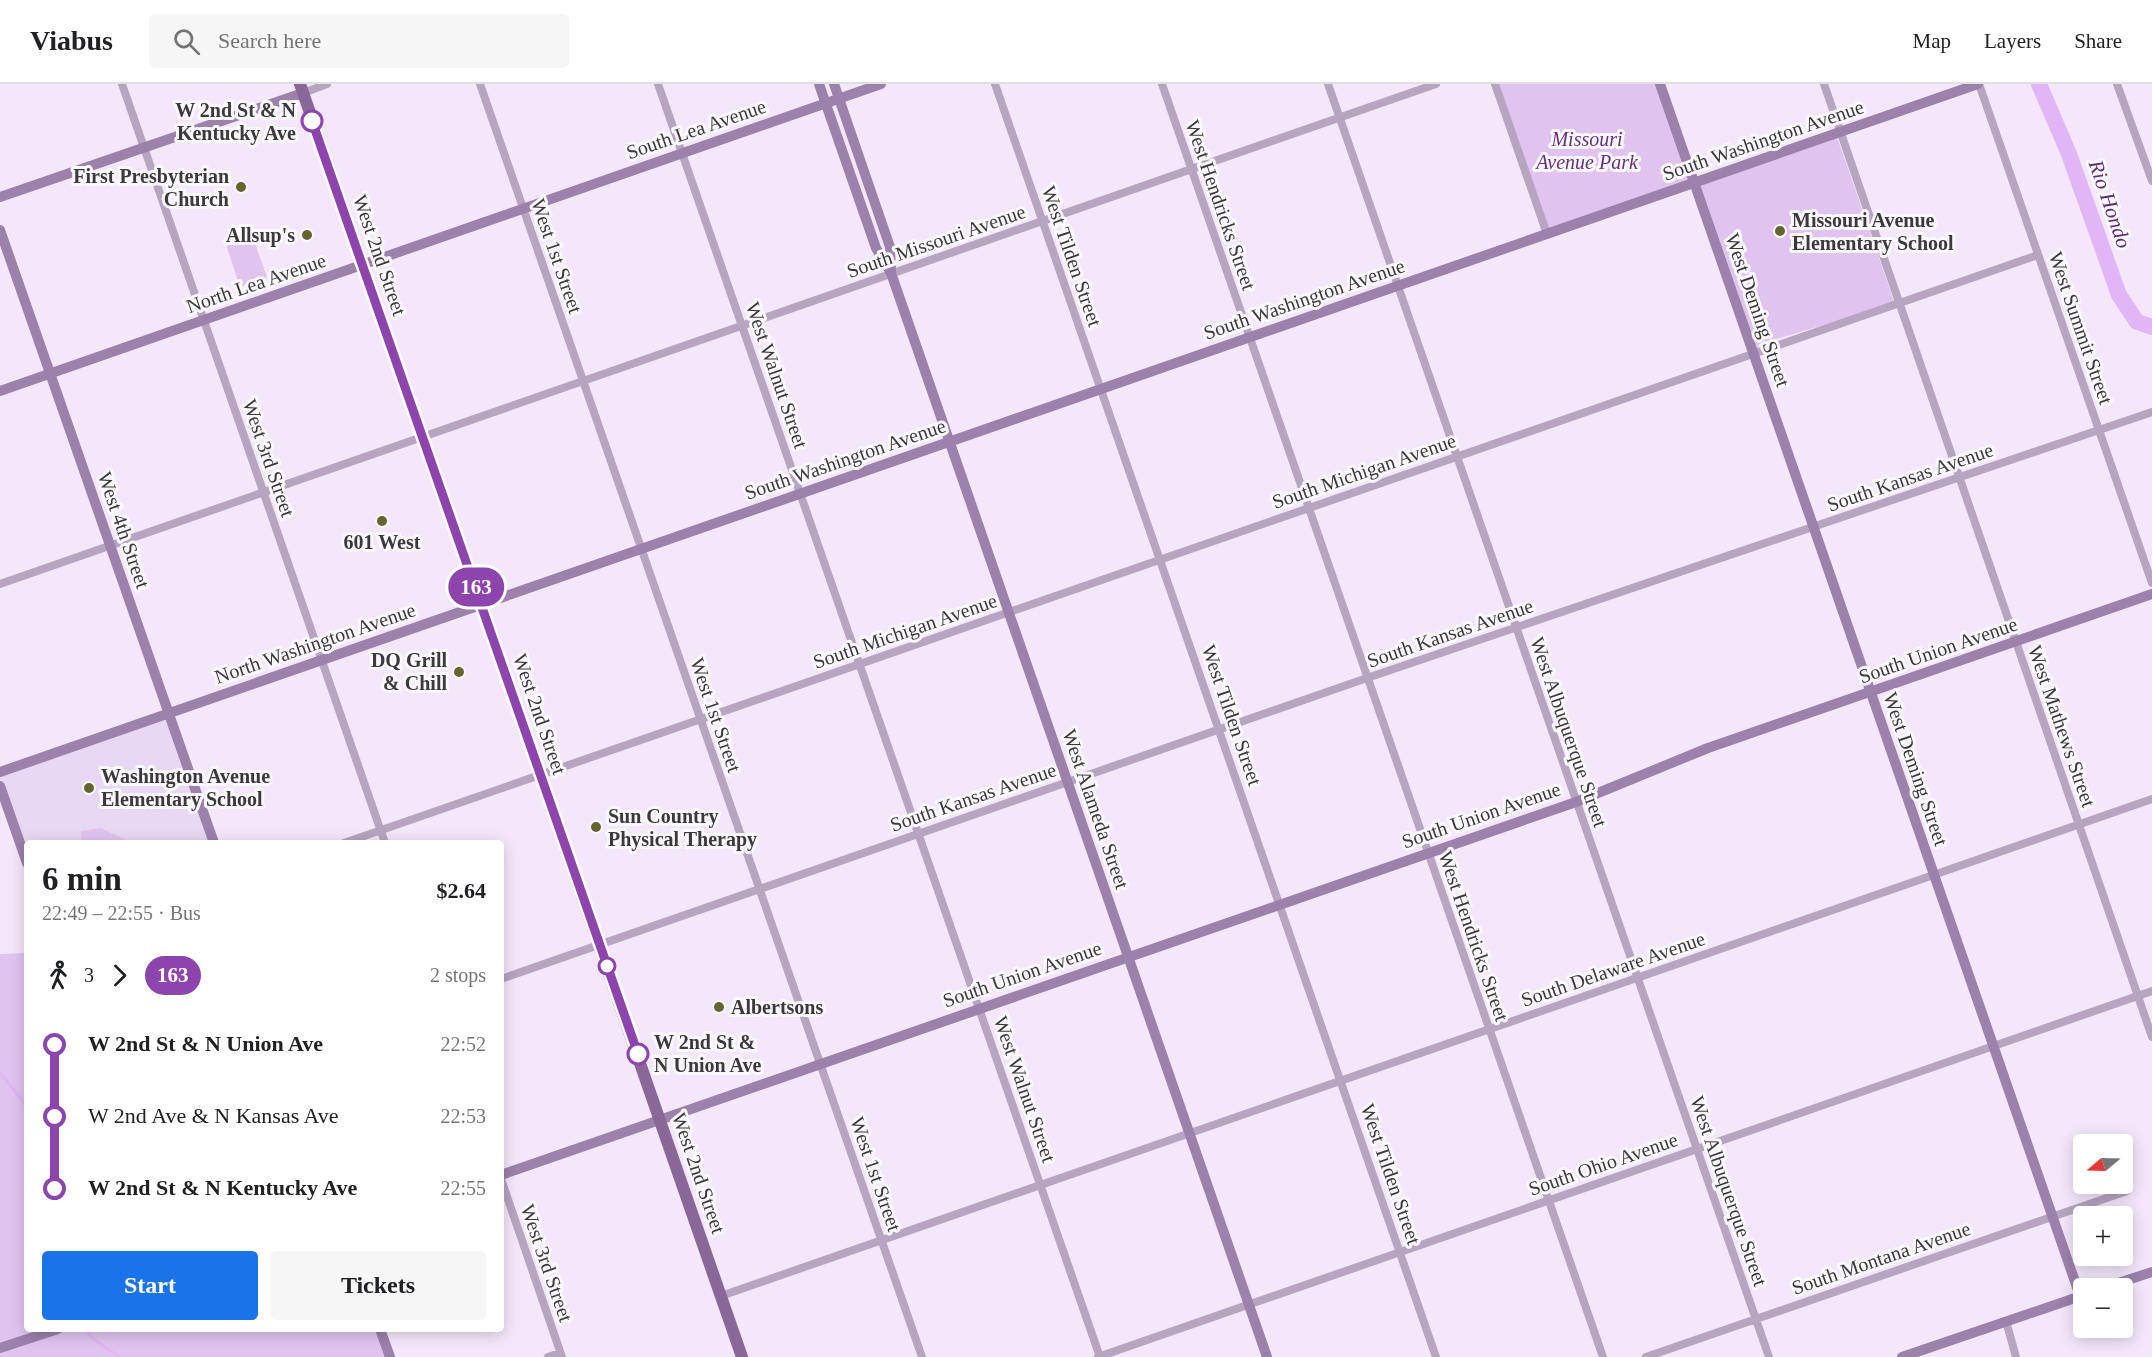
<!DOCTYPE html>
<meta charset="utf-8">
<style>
body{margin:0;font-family:"Times New Roman",serif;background:#f6f6f6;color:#202124;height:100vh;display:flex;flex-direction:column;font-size:22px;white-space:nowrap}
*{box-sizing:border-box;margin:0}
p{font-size:20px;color:#757577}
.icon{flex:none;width:33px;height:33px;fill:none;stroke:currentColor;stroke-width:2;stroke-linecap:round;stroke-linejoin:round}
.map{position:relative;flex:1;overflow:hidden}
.sheet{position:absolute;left:24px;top:756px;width:480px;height:492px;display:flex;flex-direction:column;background:#fff;border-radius:6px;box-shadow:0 3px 15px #0003}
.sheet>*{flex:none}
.badge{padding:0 12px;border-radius:20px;font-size:21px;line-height:39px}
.needle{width:39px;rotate:251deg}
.fabs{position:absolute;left:2073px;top:1050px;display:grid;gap:12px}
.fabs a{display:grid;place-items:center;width:60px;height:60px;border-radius:6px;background:#fff;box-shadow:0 3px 15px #0003;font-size:30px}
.map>.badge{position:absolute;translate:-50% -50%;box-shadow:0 0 0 3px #fff}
.legs{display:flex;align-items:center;gap:9px;height:66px;padding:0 18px;font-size:20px}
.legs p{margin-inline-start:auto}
.summary{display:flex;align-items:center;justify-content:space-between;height:102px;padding:0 18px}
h1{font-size:33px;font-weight:700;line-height:45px}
.cta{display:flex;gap:12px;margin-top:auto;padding:12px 18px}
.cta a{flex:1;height:69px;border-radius:6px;background:#1a73e8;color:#fff;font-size:24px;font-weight:700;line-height:69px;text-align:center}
.cta a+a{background:#f6f6f6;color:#202124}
ul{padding:0 18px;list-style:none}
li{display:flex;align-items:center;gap:21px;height:72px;font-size:22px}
li i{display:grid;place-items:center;width:9px;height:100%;margin:0 8px;background:currentColor}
li i::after{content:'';width:15px;height:15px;margin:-8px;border:4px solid;border-radius:50%;background:#fff}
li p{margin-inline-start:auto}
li:first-child i{background:linear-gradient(#0000 50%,currentColor 0)}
li:last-child i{background:linear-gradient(currentColor 50%,#0000 0)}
header{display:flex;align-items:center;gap:36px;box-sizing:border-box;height:84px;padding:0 30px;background:#fff;border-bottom:2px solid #e0e0e0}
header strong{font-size:28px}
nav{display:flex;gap:33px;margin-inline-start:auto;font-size:21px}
.search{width:420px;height:54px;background:#f6f6f6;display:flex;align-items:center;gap:15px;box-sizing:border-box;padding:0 21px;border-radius:6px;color:#757577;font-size:22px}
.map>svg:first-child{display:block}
.built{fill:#e9d8f3}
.green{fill:#e0c4ef}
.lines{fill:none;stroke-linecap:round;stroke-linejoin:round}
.stream{stroke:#e0b6f6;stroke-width:3}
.river{stroke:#e0b6f6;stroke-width:16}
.street{stroke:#b6a4c0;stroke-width:8}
.secondary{stroke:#9c81aa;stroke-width:10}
.primary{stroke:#896799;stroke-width:12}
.line-1-casing{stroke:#fff;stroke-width:14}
.line-1{stroke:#8e44ad;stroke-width:9}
.stop-1-dot{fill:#fff;stroke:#8e44ad;stroke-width:3}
.poi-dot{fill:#67632f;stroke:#fbf8fc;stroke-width:2}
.labels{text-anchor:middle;stroke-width:6;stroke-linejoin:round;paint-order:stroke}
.stop-label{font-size:20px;font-weight:bold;fill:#3d3840;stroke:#fbf8fc;text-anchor:end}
.street-label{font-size:20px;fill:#3d3840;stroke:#fbf8fc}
.park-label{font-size:20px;font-style:italic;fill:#65317c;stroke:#fbf8fc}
.poi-label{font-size:20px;font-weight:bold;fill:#3d3840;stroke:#fbf8fc;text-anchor:start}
.water-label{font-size:21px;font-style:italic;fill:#5f2c76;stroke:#fbf8fc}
</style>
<header>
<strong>Viabus</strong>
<div class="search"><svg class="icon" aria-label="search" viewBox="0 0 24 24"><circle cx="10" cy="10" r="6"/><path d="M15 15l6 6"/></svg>Search here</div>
<nav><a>Map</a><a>Layers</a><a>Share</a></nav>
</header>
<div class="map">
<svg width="2152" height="1273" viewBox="0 0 2152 1273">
<rect width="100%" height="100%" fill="#f4e7fb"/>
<path class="built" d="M168,630L214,759H27V779L0,702V688Z"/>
<path class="green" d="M1495,0H1660L1694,99L1547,150Z
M1837,53L1895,220L1759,260L1757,268L1699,101Z
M250,146L267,193L240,203L227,164L229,153Z
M101,744L130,758V759H82L81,747Z
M27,869V1245H380L390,1273H0V870Z"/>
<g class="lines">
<path class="stream" d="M0,988L27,1023
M86,1245L91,1253L119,1273"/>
<path class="river" d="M2039,0L2069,70L2119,211L2137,238L2152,243"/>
<path class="street" d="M122,0L385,759
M480,0L922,1273
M658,0L1100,1273
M995,0L1436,1273
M1162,0L1603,1273
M1328,0L1769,1273
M1495,0L1547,150
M1824,0L2152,953
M1979,0L2152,499
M2117,0L2152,97
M303,9L327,0
M0,500L1436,0
M344,759L2038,171
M501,895L1367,594L2152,328
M501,1095L562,1273
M721,1212L2152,715
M2006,1237L2016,1273
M548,1273L560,1269
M1098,1273L2152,907
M1646,1273L2127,1107"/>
<path class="secondary" d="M819,0L876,164L891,189L1267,1273
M834,0L890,163L891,189
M1660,0L2080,1212
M0,113L303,9
M0,146L214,759
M0,307L881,0
M0,688L1978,0
M0,702L27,779
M501,1091L1576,718L1708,664L2152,510
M2103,1204L2152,1188
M380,1245L390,1273
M0,1264L58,1245
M1902,1273L2084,1211"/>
<path class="primary" d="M300,0L742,1273"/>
</g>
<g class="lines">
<defs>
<path id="line-1" d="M312,37L638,970"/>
</defs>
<use href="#line-1" class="line-1-casing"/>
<use href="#line-1" class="line-1"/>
</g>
<g class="stop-1-dot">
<circle cx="312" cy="37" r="10"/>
<circle cx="607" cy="882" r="8"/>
<circle cx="638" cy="970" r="10"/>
</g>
<g class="poi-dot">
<circle cx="241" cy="103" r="6"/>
<circle cx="1780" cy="147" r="6"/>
<circle cx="307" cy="151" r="6"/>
<circle cx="382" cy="437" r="6"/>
<circle cx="459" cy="588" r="6"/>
<circle cx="89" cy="704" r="6"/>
<circle cx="596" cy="743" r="6"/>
<circle cx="719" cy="923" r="6"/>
</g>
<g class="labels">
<g class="stop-label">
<text x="296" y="33">W 2nd St &amp; N<tspan x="296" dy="23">Kentucky Ave</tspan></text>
<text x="654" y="965" text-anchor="start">W 2nd St &amp;<tspan x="654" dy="23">N Union Ave</tspan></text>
</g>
<g class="street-label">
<text transform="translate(696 45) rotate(-19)" y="7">South Lea Avenue</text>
<text transform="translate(1763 56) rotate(-19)" y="7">South Washington Avenue</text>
<text transform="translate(1221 121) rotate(71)" y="7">West Hendricks Street</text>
<text transform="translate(936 157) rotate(-19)" y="7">South Missouri Avenue</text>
<text transform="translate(380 171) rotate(71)" y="7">West 2nd Street</text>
<text transform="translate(557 172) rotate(71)" y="7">West 1st Street</text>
<text transform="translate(1072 172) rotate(71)" y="7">West Tilden Street</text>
<text transform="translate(256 199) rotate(-19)" y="7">North Lea Avenue</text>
<text transform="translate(1304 215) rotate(-19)" y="7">South Washington Avenue</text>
<text transform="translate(1758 226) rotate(71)" y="7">West Deming Street</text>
<text transform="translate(2081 244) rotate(71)" y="7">West Summit Street</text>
<text transform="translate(777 291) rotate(71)" y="7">West Walnut Street</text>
<text transform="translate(269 374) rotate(71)" y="7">West 3rd Street</text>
<text transform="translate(845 375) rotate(-19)" y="7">South Washington Avenue</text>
<text transform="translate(1364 387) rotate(-19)" y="7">South Michigan Avenue</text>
<text transform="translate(1910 393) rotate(-19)" y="7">South Kansas Avenue</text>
<text transform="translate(124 446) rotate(71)" y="7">West 4th Street</text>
<text transform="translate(905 547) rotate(-19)" y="7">South Michigan Avenue</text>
<text transform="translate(1450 549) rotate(-19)" y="7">South Kansas Avenue</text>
<text transform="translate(315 559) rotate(-19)" y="7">North Washington Avenue</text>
<text transform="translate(1938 566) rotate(-19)" y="7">South Union Avenue</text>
<text transform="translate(540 630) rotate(71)" y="7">West 2nd Street</text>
<text transform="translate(716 631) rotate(71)" y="7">West 1st Street</text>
<text transform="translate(1232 631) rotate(71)" y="7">West Tilden Street</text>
<text transform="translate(2062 642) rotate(71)" y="7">West Mathews Street</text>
<text transform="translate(1569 648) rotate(71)" y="7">West Albuquerque Street</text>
<text transform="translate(1916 685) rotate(71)" y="7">West Deming Street</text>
<text transform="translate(973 713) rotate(-19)" y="7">South Kansas Avenue</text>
<text transform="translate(1096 725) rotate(71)" y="7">West Alameda Street</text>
<text transform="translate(1481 731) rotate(-19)" y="7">South Union Avenue</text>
<text transform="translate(1474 852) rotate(71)" y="7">West Hendricks Street</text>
<text transform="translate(1613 885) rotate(-19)" y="7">South Delaware Avenue</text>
<text transform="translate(1022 890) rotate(-19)" y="7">South Union Avenue</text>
<text transform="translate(1025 1005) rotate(71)" y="7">West Walnut Street</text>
<text transform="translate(1603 1080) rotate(-19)" y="7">South Ohio Avenue</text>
<text transform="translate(699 1089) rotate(71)" y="7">West 2nd Street</text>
<text transform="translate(876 1090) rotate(71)" y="7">West 1st Street</text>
<text transform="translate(1391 1090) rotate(71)" y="7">West Tilden Street</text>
<text transform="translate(1729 1107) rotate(71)" y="7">West Albuquerque Street</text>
<text transform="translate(1881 1174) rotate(-19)" y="7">South Montana Avenue</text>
<text transform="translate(547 1179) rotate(71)" y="7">West 3rd Street</text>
</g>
<g class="park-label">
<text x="1587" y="62">Missouri<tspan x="1587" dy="23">Avenue Park</tspan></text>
</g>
<g class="poi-label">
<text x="229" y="99" text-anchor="end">First Presbyterian<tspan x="229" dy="23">Church</tspan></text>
<text x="1792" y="143">Missouri Avenue<tspan x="1792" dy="23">Elementary School</tspan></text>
<text x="295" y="158" text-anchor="end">Allsup's</text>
<text x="382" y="465" text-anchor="middle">601 West</text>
<text x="447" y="583" text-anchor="end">DQ Grill<tspan x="447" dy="23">&amp; Chill</tspan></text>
<text x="101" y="699">Washington Avenue<tspan x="101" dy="23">Elementary School</tspan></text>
<text x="608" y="739">Sun Country<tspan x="608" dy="23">Physical Therapy</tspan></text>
<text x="731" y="930">Albertsons</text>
</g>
<g class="water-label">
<text transform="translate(2110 120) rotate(71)" y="7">Rio Hondo</text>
</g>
</g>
</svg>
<div class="fabs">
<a><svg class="needle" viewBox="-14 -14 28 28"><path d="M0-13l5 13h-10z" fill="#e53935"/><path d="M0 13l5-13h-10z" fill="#757577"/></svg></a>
<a>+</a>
<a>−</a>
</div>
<b class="badge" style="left:476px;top:503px;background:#8e44ad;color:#fff">163</b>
<section class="sheet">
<div class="summary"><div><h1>6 min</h1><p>22:49 – 22:55 · Bus</p></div><b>$2.64</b></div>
<div class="legs"><svg class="icon" aria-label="walk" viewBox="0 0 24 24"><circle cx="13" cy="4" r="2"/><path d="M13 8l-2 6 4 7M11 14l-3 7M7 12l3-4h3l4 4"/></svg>3<svg class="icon" aria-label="forward" viewBox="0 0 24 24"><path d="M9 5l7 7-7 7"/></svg><b class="badge" style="background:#8e44ad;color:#fff">163</b><p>2 stops</p></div>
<ul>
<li><i style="color:#8e44ad"></i><b>W 2nd St &amp; N Union Ave</b><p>22:52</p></li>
<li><i style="color:#8e44ad"></i><span>W 2nd Ave &amp; N Kansas Ave</span><p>22:53</p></li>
<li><i style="color:#8e44ad"></i><b>W 2nd St &amp; N Kentucky Ave</b><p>22:55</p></li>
</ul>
<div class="cta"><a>Start</a><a>Tickets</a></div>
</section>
</div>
